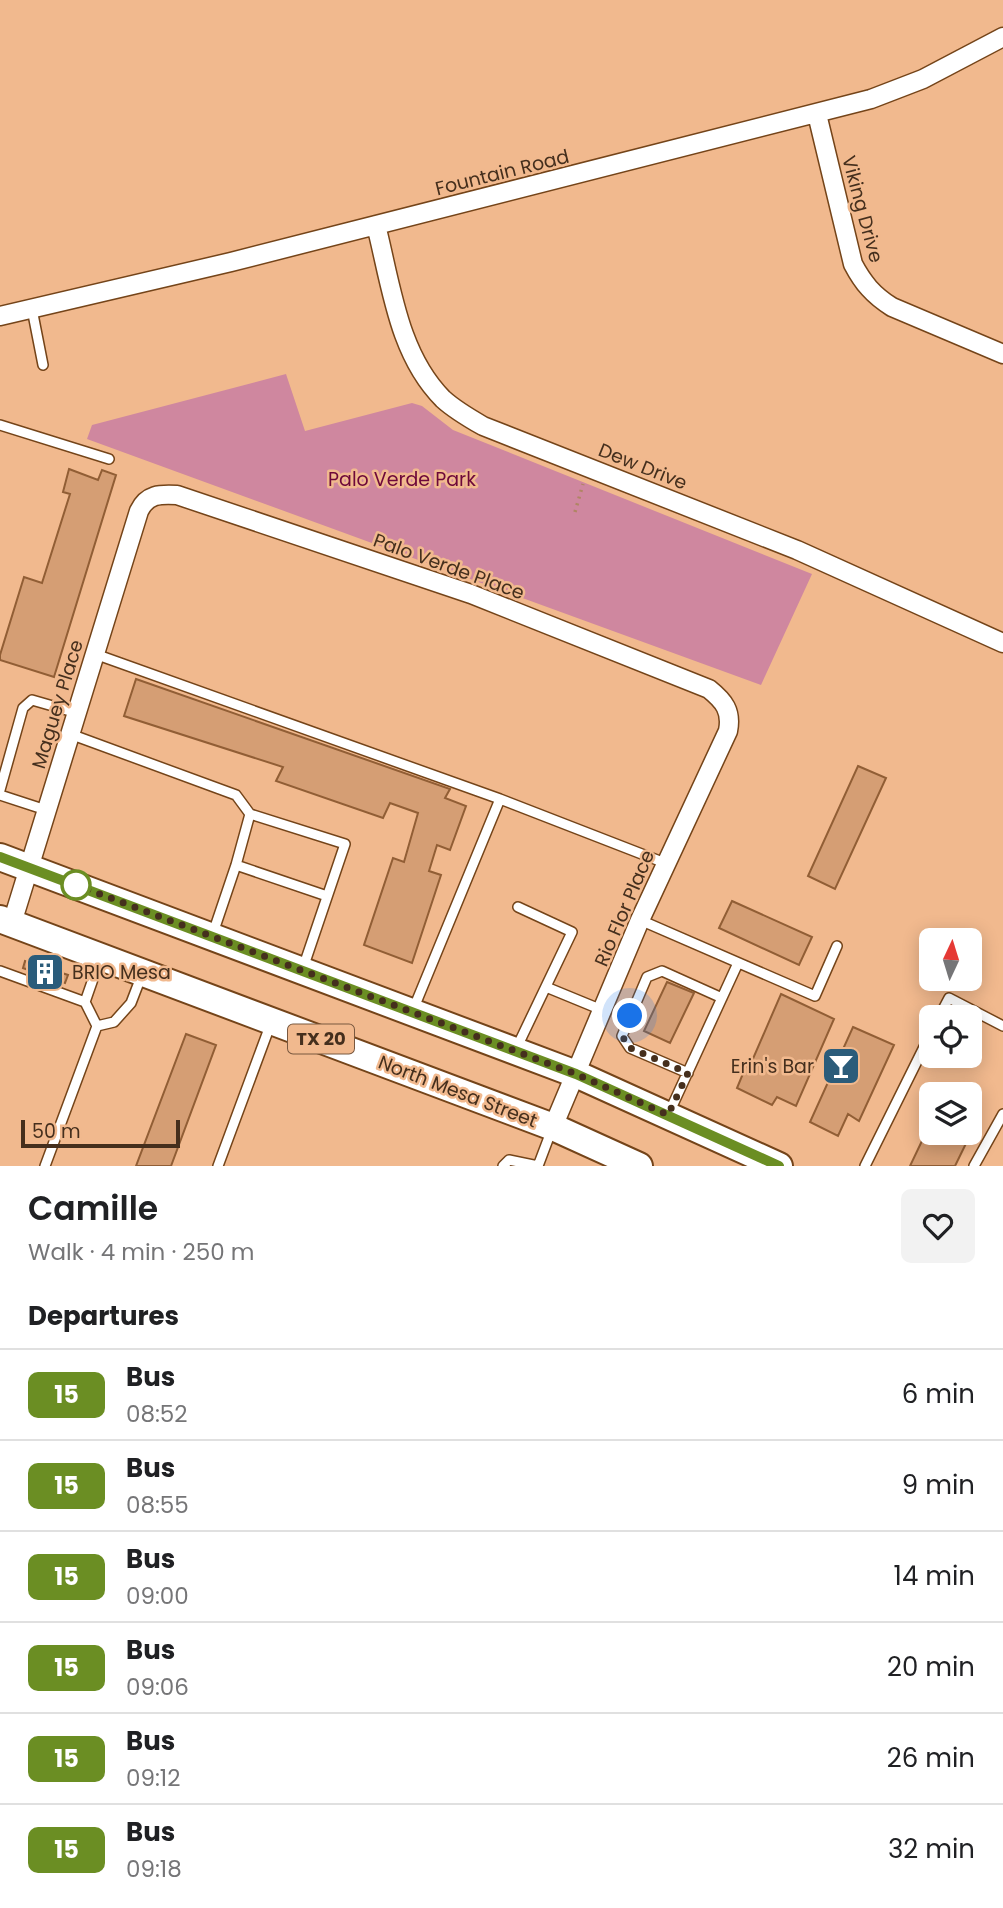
<!DOCTYPE html>
<meta charset="utf-8">
<style>
body{margin:0;font-family:Poppins,sans-serif;background:#f2f2f2;color:#202124;height:100vh;display:flex;flex-direction:column;font-size:26px;white-space:nowrap}
*{box-sizing:border-box;margin:0}
p{font-size:23px;color:#757577}
.icon{flex:none;width:38px;height:38px;fill:none;stroke:currentColor;stroke-width:2;stroke-linecap:round;stroke-linejoin:round}
.map{position:relative;height:1166px;overflow:hidden}
.side{display:flex;flex-direction:column;background:#fff;flex:1}
.side>*{flex:none}
.badge{padding:0 14px;border-radius:10px;font-size:24px;line-height:46px}
.needle{width:46px;rotate:4deg}
.tools{position:absolute;left:919px;top:928px;display:grid;gap:14px}
.tools a{display:grid;place-items:center;width:63px;height:63px;border-radius:10px;background:#fff;box-shadow:0 4px 18px #0003;font-size:35px}
.scale{position:absolute;left:21px;bottom:18px;width:159px;box-sizing:border-box;padding-left:7px;border:4px solid #452f1d;border-top:0;font-size:19px;line-height:24px;white-space:nowrap;color:#452f1d;-webkit-text-stroke:5px #f1b98e;paint-order:stroke}
.you{position:absolute;width:35px;height:35px;margin:-18px;border:5px solid #fff;border-radius:50%;background:#1a73e8;box-shadow:0 0 0 10px #1a73e833}
.map>.badge{position:absolute;translate:-50% -50%;box-shadow:0 0 0 4px #fff}
h2{padding:0 28px;font-size:26px;line-height:63px}
.round{display:grid;place-items:center;flex:none;width:74px;height:74px;border-radius:10px;background:#f2f2f2}
.summary{display:flex;align-items:center;justify-content:space-between;height:119px;padding:0 28px}
h1{font-size:33px;font-weight:600;line-height:52px}
ul{padding:0;list-style:none}
li{display:flex;align-items:center;gap:21px;height:91px;padding:0 28px;border-top:2px solid #e0e0e0}
li div{flex:1}
li b{display:block;font-size:26px}
li em{font-style:normal}
li .badge{min-width:77px;font-weight:700;text-align:center}
.map>svg:first-child{display:block}
.green{fill:#cf879f}
.building{fill:#d59e74;stroke:#915e35;stroke-width:2}
.lines{fill:none;stroke-linecap:round;stroke-linejoin:round}
.lane-casing{stroke:#744419;stroke-width:12}
.street-casing{stroke:#744419;stroke-width:21}
.primary-casing{stroke:#744419;stroke-width:30}
.path{stroke:#b08564;stroke-width:3.5;stroke-dasharray:2 5;stroke-linecap:butt}
.lane{stroke:#fff;stroke-width:9}
.street{stroke:#fff;stroke-width:18}
.primary{stroke:#fff;stroke-width:26}
.line-casing{stroke:#fff;stroke-width:16}
.line{stroke:#6b8e23;stroke-width:10}
.walk{stroke:#452f1d;stroke-width:7;stroke-dasharray:0 12.6}
.stop-dot{fill:#fff;stroke:#6b8e23;stroke-width:3.5}
.labels{text-anchor:middle;stroke-width:5;stroke-linejoin:round;paint-order:stroke}
.shield{fill:#f1b98e;stroke:#79583f;stroke-width:2}
.shield-label{font-size:18px;font-weight:bold;fill:#452f1d}
.street-label{font-size:19px;fill:#452f1d;stroke:#f1b98e}
.park-label{font-size:19px;fill:#6d083a;stroke:#f1b98e}
.poi-label{font-size:19px;fill:#452f1d;stroke:#f1b98e;text-anchor:start}
</style>
<div class="map">
<svg width="1003" height="1166" viewBox="0 0 1003 1166">
<rect width="100%" height="100%" fill="#f1b98e"/>
<path class="green" d="M286,374L305,431L412,403L422,406L453,430L812,574L761,685L87,439L92,425Z"/>
<path class="building" d="M69,469L98,480L102,470L116,475L54,677L0,660V655L24,577L42,583L70,494L63,492Z
M136,679L450,789L445,798L466,806L450,850L437,845L429,871L441,875L412,963L364,945L393,858L404,862L418,813L390,803L383,818L276,781L283,767L124,716Z
M858,766L886,778L835,889L808,876Z
M732,901L812,937L799,965L719,928Z
M25,961L68,975L65,983L23,968Z
M667,982L694,993L670,1043L644,1031Z
M781,994L834,1019L796,1106L777,1097L772,1105L737,1088L749,1059L752,1061Z
M853,1027L894,1045L859,1121L848,1114L838,1136L810,1122Z
M186,1034L216,1045L171,1166H136Z
M970,1119L976,1123L955,1166H910L931,1122V1132H970Z"/>
<g class="lines">
<defs>
<path id="lane" d="M32,309L43,365
M0,425L109,459
M95,654L500,799L665,863
M70,734L236,795L250,814L345,844L303,968
M0,790L23,708L32,700L77,713
M0,795L46,810
M236,865L327,896
M640,920L815,996L837,946
M212,936L236,865L250,814
M100,959L85,1002L97,1026L114,1022L131,1003L141,977
M0,971L85,1002
M546,987L602,1010
M413,1010L500,799
M939,1017L949,998L1003,1026
M517,1047L572,932L518,907
M688,1073L630,1048L622,1036L647,977L662,971L722,998
M669,1113L738,963
M45,1166L97,1026
M218,1166L271,1023
M503,1166L509,1160L538,1166
M538,1166L552,1129
M865,1166L931,1033
M974,1166L1003,1114"/>
<path id="street" d="M817,114L853,264C863,283 873,295 892,307L1003,354
M376,225C391,284 398,354 443,399C455,410 469,418 483,426L797,550L1003,643
M0,316L231,262L871,99L923,79L1003,37
M12,923L139,511C147,494 160,494 177,495L471,594L709,689C724,701 732,711 728,731L640,920L553,1127"/>
<path id="primary" d="M0,857L576,1074L779,1166
M0,919L553,1127L639,1166"/>
</defs>
<use href="#lane" class="lane-casing"/>
<use href="#street" class="street-casing"/>
<use href="#primary" class="primary-casing"/>
<path class="path" d="M575,512L583,484"/>
<use href="#lane" class="lane"/>
<use href="#street" class="street"/>
<use href="#primary" class="primary"/>
</g>
<g class="lines">
<defs>
<path id="line" d="M0,857L576,1074L779,1166"/>
</defs>
<use href="#line" class="line-casing"/>
<use href="#line" class="line"/>
<path class="walk" d="M76,885L576,1074L668,1115L688,1073L630,1048L622,1036L630,1016"/>
</g>
<defs>
<symbol id="building-square" viewBox="-11 -11 22 22"><rect x="-9" y="-9" width="18" height="18" rx="4" fill="#2b5c7a" stroke="#f1b98e"/><path d="M-4-6H4V6H1V3H-1V6H-4ZM-2.5-4.3h1.7v1.8h-1.7ZM.8-4.3h1.7v1.8H.8ZM-2.5-1h1.7V.8h-1.7ZM.8-1h1.7V.8H.8Z" fill="#fff"/></symbol>
<symbol id="bar-square" viewBox="-11 -11 22 22"><rect x="-9" y="-9" width="18" height="18" rx="4" fill="#2b5c7a" stroke="#f1b98e"/><path d="M-6-5H6L.8 .8V4.5H3.5V6h-7V4.5H-.8V.8Z" fill="#fff"/></symbol>
</defs>
<g fill-rule="evenodd">
<use href="#building-square" x="23" y="950" width="44" height="44"/>
<use href="#bar-square" x="819" y="1044" width="44" height="44"/>
</g>
<circle class="stop-dot" cx="76" cy="885" r="14"/>
<g class="labels">
<rect class="shield" x="288" y="1024.5" width="66" height="29" rx="5"/>
<g class="shield-label">
<text x="321" y="1045">TX 20</text>
</g>
<g class="street-label">
<text transform="translate(502 172) rotate(-14)" y="7">Fountain Road</text>
<text transform="translate(863 209) rotate(75)" y="7">Viking Drive</text>
<text transform="translate(643 466) rotate(22)" y="7">Dew Drive</text>
<text transform="translate(449 566) rotate(20)" y="7">Palo Verde Place</text>
<text transform="translate(57 704) rotate(-73)" y="7">Maguey Place</text>
<text transform="translate(624 908) rotate(-67)" y="7">Rio Flor Place</text>
<text transform="translate(458 1091) rotate(21)" y="7">North Mesa Street</text>
</g>
<g class="park-label">
<text x="402" y="486">Palo Verde Park</text>
</g>
<g class="poi-label">
<text x="72" y="979">BRIO Mesa</text>
<text x="814" y="1073" text-anchor="end">Erin's Bar</text>
</g>
</g>
</svg>
<div class="tools">
<a><svg class="needle" viewBox="-14 -14 28 28"><path d="M0-13l5 13h-10z" fill="#e53935"/><path d="M0 13l5-13h-10z" fill="#757577"/></svg></a>
<a><svg class="icon" aria-label="locate" viewBox="0 0 24 24"><circle cx="12" cy="12" r="6"/><path d="M12 2v4M12 18v4M2 12h4M18 12h4"/></svg></a>
<a><svg class="icon" aria-label="layers" viewBox="0 0 24 24"><path d="M12 4l9 5-9 5-9-5zM3 14l9 5 9-5"/></svg></a>
</div>
<div class="scale">50 m</div>
<div class="you" style="left:630px;top:1016px"></div>
</div>
<section class="side">
<div class="summary"><div><h1>Camille</h1><p>Walk · 4 min · 250 m</p></div><a class="round"><svg class="icon" aria-label="heart" viewBox="0 0 24 24"><path d="M12 20l-8-8c-3-5 5-10 8-4 3-6 11-1 8 4z"/></svg></a></div>
<h2>Departures</h2>
<ul>
<li><span class="badge" style="background:#6b8e23;color:#fff">15</span><div><b>Bus</b><p>08:52</p></div><em>6 min</em></li>
<li><span class="badge" style="background:#6b8e23;color:#fff">15</span><div><b>Bus</b><p>08:55</p></div><em>9 min</em></li>
<li><span class="badge" style="background:#6b8e23;color:#fff">15</span><div><b>Bus</b><p>09:00</p></div><em>14 min</em></li>
<li><span class="badge" style="background:#6b8e23;color:#fff">15</span><div><b>Bus</b><p>09:06</p></div><em>20 min</em></li>
<li><span class="badge" style="background:#6b8e23;color:#fff">15</span><div><b>Bus</b><p>09:12</p></div><em>26 min</em></li>
<li><span class="badge" style="background:#6b8e23;color:#fff">15</span><div><b>Bus</b><p>09:18</p></div><em>32 min</em></li>
</ul>
</section>
